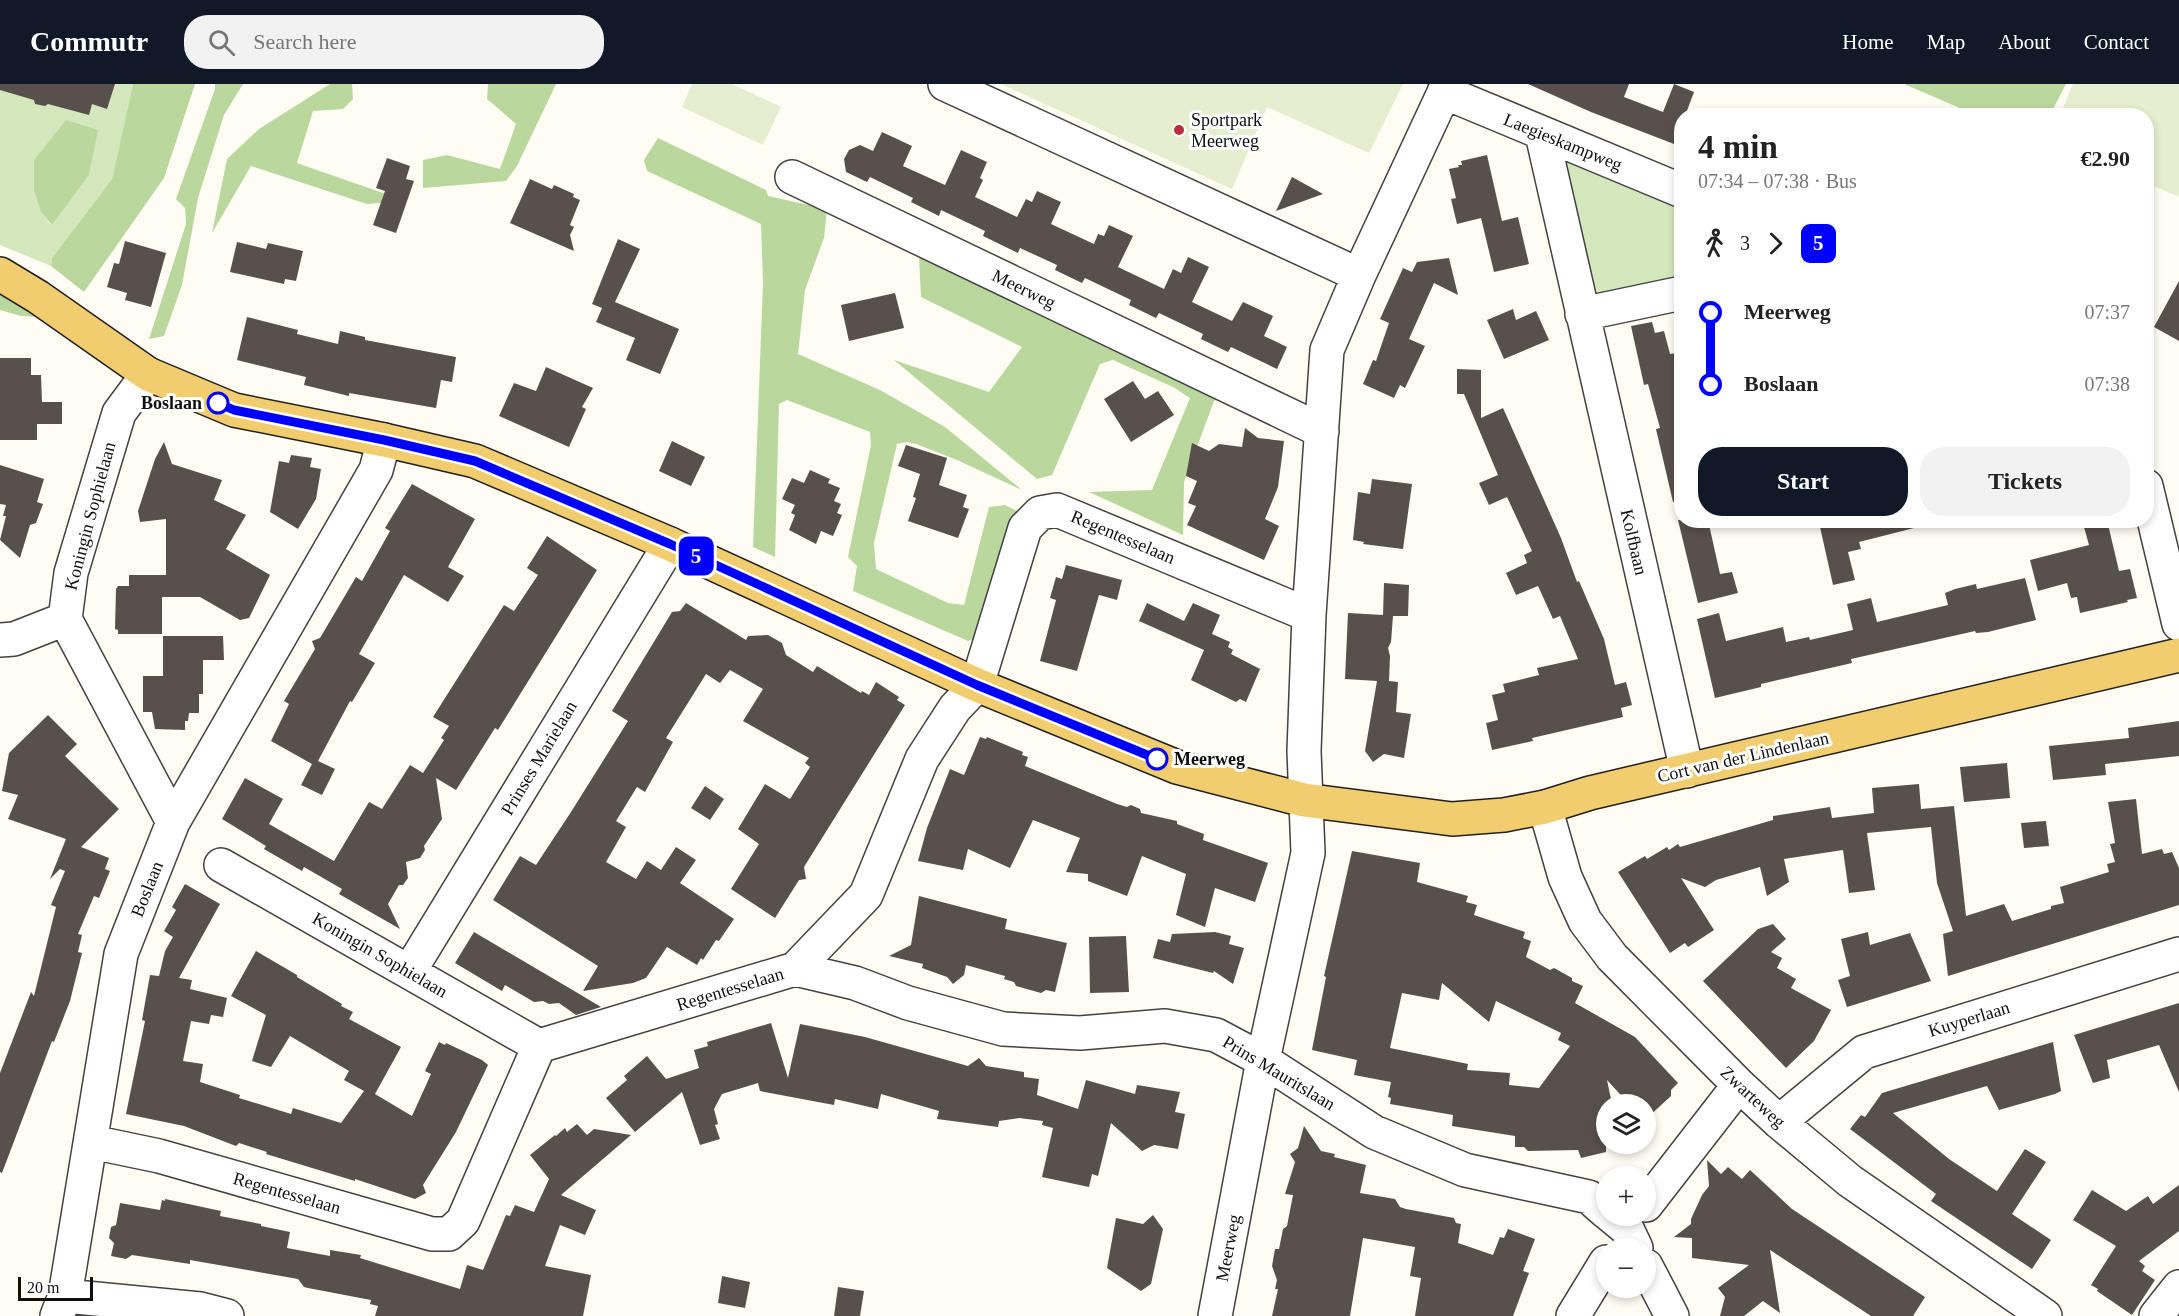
<!DOCTYPE html>
<meta charset="utf-8">
<style>
body{margin:0;font-family:Georgia,serif;background:#f2f2f2;color:#222;height:100vh;display:flex;flex-direction:column;font-size:22px;white-space:nowrap}
*{box-sizing:border-box;margin:0}
p{font-size:20px;color:#767676}
.icon{flex:none;width:33px;height:33px;fill:none;stroke:currentColor;stroke-width:2;stroke-linecap:round;stroke-linejoin:round}
.map{position:relative;flex:1;overflow:hidden}
.sheet{position:absolute;left:1674px;top:24px;width:480px;height:420px;display:flex;flex-direction:column;background:#fff;border-radius:24px;box-shadow:0 3px 9px #0003}
.sheet>*{flex:none}
.badge{padding:0 12px;border-radius:9px;font-size:21px;line-height:39px}
.buttons{position:absolute;left:1596px;top:1010px;display:grid;gap:12px}
.buttons a{display:grid;place-items:center;width:60px;height:60px;border-radius:50%;background:#fff;box-shadow:0 3px 9px #0003;font-size:30px}
.scale{position:absolute;left:18px;bottom:15px;width:75px;box-sizing:border-box;padding-left:6px;border:3px solid #0f0f0f;border-top:0;font-size:16px;line-height:21px;white-space:nowrap;color:#0f0f0f;-webkit-text-stroke:4px #fff;paint-order:stroke}
.map>.badge{position:absolute;translate:-50% -50%;box-shadow:0 0 0 3px #fff}
.legs{display:flex;align-items:center;gap:9px;height:66px;padding:0 24px;font-size:20px}
.legs p{margin-inline-start:auto}
.headline{display:flex;align-items:center;justify-content:space-between;height:102px;padding:0 24px}
h1{font-size:33px;font-weight:600;line-height:45px}
.action{display:flex;gap:12px;margin-top:auto;padding:12px 24px}
.action a{flex:1;height:69px;border-radius:24px;background:#111827;color:#fff;font-size:24px;font-weight:600;line-height:69px;text-align:center}
.action a+a{background:#f2f2f2;color:#222}
ul{padding:0 24px;list-style:none}
li{display:flex;align-items:center;gap:21px;height:72px;font-size:22px}
li i{display:grid;place-items:center;width:9px;height:100%;margin:0 8px;background:currentColor}
li i::after{content:'';width:15px;height:15px;margin:-8px;border:4px solid;border-radius:50%;background:#fff}
li p{margin-inline-start:auto}
li:first-child i{background:linear-gradient(#0000 50%,currentColor 0)}
li:last-child i{background:linear-gradient(currentColor 50%,#0000 0)}
header{display:flex;align-items:center;gap:36px;box-sizing:border-box;height:84px;padding:0 30px;background:#111827;color:#fff}
header strong{font-size:28px}
nav{display:flex;gap:33px;margin-inline-start:auto;font-size:21px}
.search{width:420px;height:54px;background:#f2f2f2;display:flex;align-items:center;gap:15px;box-sizing:border-box;padding:0 21px;border-radius:24px;color:#767676;font-size:22px}
.map>svg:first-child{display:block}
.green{fill:#d5e8bd;fill-rule:evenodd}
.forest{fill:#bad89d}
.pitch{fill:#e5efcf}
.building{fill:#58504c;fill-rule:evenodd}
.lines{fill:none;stroke-linecap:round;stroke-linejoin:round}
.minor-casing{stroke:#424242;stroke-width:36}
.major-casing{stroke:#202020;stroke-width:36}
.minor{stroke:#fff;stroke-width:33}
.major{stroke:#f1cd70;stroke-width:33}
.line-1-casing{stroke:#fff;stroke-width:14}
.line-1{stroke:#00f;stroke-width:9}
.poi-dot{fill:#b92e3a;stroke:#fff;stroke-width:2}
.stop-1-dot{fill:#fff;stroke:#00f;stroke-width:3}
.labels{text-anchor:middle;stroke-width:6;stroke-linejoin:round;paint-order:stroke}
.poi-label{font-size:18px;fill:#0f0f0f;stroke:#fff;text-anchor:start}
.street-label{font-size:18px;fill:#0f0f0f;stroke:#fff}
.stop-label{font-size:18px;font-weight:bold;fill:#0f0f0f;stroke:#fff;text-anchor:end}
</style>
<header>
<strong>Commutr</strong>
<div class="search"><svg class="icon" aria-label="search" viewBox="0 0 24 24"><circle cx="10" cy="10" r="6"/><path d="M15 15l6 6"/></svg>Search here</div>
<nav><a>Home</a><a>Map</a><a>About</a><a>Contact</a></nav>
</header>
<div class="map">
<svg width="2179" height="1232" viewBox="0 0 2179 1232">
<rect width="100%" height="100%" fill="#fefcf3"/>
<path class="green" d="M0,0H133L112,95L52,174L51,182L0,161ZM97,46L89,91L51,141L41,128Z
M1564,73L1681,106V191L1602,212L1593,204Z"/>
<path class="forest" d="M133,0H195L164,94L84,208L51,182L52,174L112,95Z
M215,0H243L224,31L198,114L182,201L164,252L149,255L186,140L185,124L176,115L215,5Z
M330,0H352L353,15L343,25L313,27L297,79L406,117L367,120L251,82L212,149L227,75L259,45Z
M488,0H556L517,82L506,97L423,104V76L447,71L500,85L516,40L487,15Z
M1904,0H2066L2050,31H1976Z
M66,36L98,46L89,91L52,141L41,128L34,106V76Z
M658,54L766,106L768,112L827,125L824,154L805,206L798,270L880,306L945,343L1022,406L957,376L916,360L906,358L897,360L874,459L876,485L948,519L964,521L989,423L1005,421L1017,427L984,552L968,557L853,507L857,482L848,473L871,361L870,348L787,316L779,320L775,473L753,463L763,199L761,140L647,87L644,76Z
M919,173L1228,311L1214,317L1184,398L1183,451L1089,408L1152,406L1190,314L1173,303L1113,276L1100,280L1052,391L1037,395L894,276L989,308L1022,263L921,213Z
M0,200L38,233L21,232L0,226Z"/>
<path class="pitch" d="M692,0H732L781,23L763,61L682,23Z
M1001,0H1403L1369,69L1267,23L1232,105Z
M2073,0H2179V113L2147,99L2146,32L2060,31Z"/>
<path class="building" d="M0,0H115L107,25L92,20L89,31L48,20L45,22L35,20L34,16L0,6Z
M1528,0H1629L1624,13L1663,28L1674,0L1694,8L1685,32H1682V40L1674,60L1591,28Z
M882,48L912,62L903,82L945,101L961,66L987,78L980,94L983,96L975,113L1017,133L1026,115L1032,118L1037,107L1061,118L1051,140L1094,160L1098,150L1104,152L1109,141L1133,152L1118,183L1164,205L1173,185L1181,189L1188,173L1209,183L1192,218L1232,237L1243,218L1273,232L1264,252L1287,263L1277,285L1231,263L1228,268L1201,255L1203,250L1159,229L1156,234L1129,221L1131,216L1085,194L1082,199L1055,186L1057,181L1020,164L1018,169L983,152L985,147L941,126L939,132L911,118L913,114L870,93L867,98L846,88L844,75L849,66L860,61L873,67Z
M1487,71L1502,137L1518,133L1529,180L1494,188L1481,134L1457,140L1451,115L1456,114L1449,85L1459,83L1458,81H1462L1461,77Z
M387,74L410,82L406,95L414,97L396,149L373,141L385,107L376,104Z
M1292,93L1323,110L1276,127Z
M530,95L552,105L554,101L574,110L573,113L580,116L570,141L574,143L570,151L574,167L510,139Z
M618,155L640,165L615,218L679,245L660,290L626,276L635,254L596,238L602,224L592,220Z
M125,157L166,169L151,223L125,216L127,209L107,203L114,179L119,180Z
M237,158L266,165L268,159L303,167L296,197L285,195L284,200L230,188Z
M1449,174L1458,211L1434,199L1409,255L1425,262L1405,304L1400,301L1394,314L1363,300L1373,276L1376,277L1389,239L1380,235L1403,184L1412,188L1417,178Z
M2179,197V257L2154,243Z
M895,209L904,244L849,257L841,221Z
M1513,225L1516,236L1536,227L1549,256L1504,275L1487,236Z
M247,233L298,246L297,250L338,260L340,247L365,253V256L456,273L452,298L441,296L436,324L349,309V312L304,301L306,293L237,276Z
M1652,238L1655,249L1664,247L1670,270L1682,268V417L1673,418L1656,345L1660,344L1648,300L1644,301L1631,242Z
M0,274H31V291H41L42,318H62V340H37V356H0Z
M546,283L593,304L582,323L586,325L569,363L499,332L514,299L536,307Z
M1457,285L1481,286V334L1503,324L1561,454L1577,498L1579,497L1604,555L1615,601L1626,598L1632,621L1621,624L1623,633L1532,654L1533,657L1492,666L1486,639L1498,636L1492,611L1505,608L1503,600L1539,591L1537,584L1578,575L1560,532L1553,535L1538,502L1516,511L1506,489L1527,479L1524,471L1532,467L1507,413L1489,421L1479,399L1498,391L1464,310H1457Z
M1133,297L1145,315L1158,307L1174,331L1131,358L1104,315Z
M1245,344L1258,354L1284,357L1278,403L1265,435L1279,442L1264,476L1187,441L1196,422L1188,419L1197,397L1186,392L1192,359L1209,367L1219,360L1242,363Z
M672,357L705,373L691,402L659,387Z
M164,358L172,380L222,396L214,416L246,431L226,465L270,491L249,534L240,536L200,513H162V550H118V546L115,545L116,505L118,502H129V491H166V435L140,438L138,427L155,375Z
M906,361L947,374L939,401L967,411L963,423L969,425L958,454L908,437L916,414L913,413L920,390L898,382Z
M291,371L312,374L310,383L321,385L316,415L298,445L270,428L279,377L289,379Z
M0,381L44,395L37,418L43,420L36,439L30,441L20,474L0,456L6,432H3L6,421L0,420Z
M810,386L830,395L828,399L840,404L834,417L841,420L837,429L842,431L833,452L821,447L816,460L789,446L795,431L791,429L795,421L782,415L792,394L804,399Z
M1372,395L1412,400L1403,465L1363,460L1364,458L1353,456L1358,408L1370,410Z
M412,400L475,435L448,483L464,492L448,518L404,491L359,570L375,579L352,618L350,617L318,677L335,685L322,711L301,701L312,680L271,657L289,620L284,617L315,565L312,557L320,554L356,493L362,497L390,447L385,444Z
M1678,436H1708L1720,490L1732,488L1738,509L1698,519Z
M1850,436H1913L1914,444L1859,458L1861,465L1848,468L1855,496L1833,501L1820,443Z
M2082,436H2107L2119,487L2130,485L2137,514L2127,516L2128,518L2080,529L2077,513L2071,514L2067,499L2038,507L2030,476L2089,461Z
M547,452L597,486L498,646L495,644L456,706L436,694L442,735L424,762L425,766L420,774L406,778L408,794L403,801H399L388,820L400,845L339,810L342,805L304,783L302,787L264,765L266,762L222,735L245,694L283,715L269,740L334,777L369,718L382,725L410,681L423,689L444,656L441,654L449,642L433,633L504,521L514,527L538,491L527,484Z
M1066,481L1122,496L1117,516L1099,511L1077,587L1040,577L1056,516L1050,514L1056,493L1062,495Z
M2025,494L2036,536L1988,548L1976,549L1975,547L1851,575L1852,579L1761,600V603L1715,614L1697,535L1719,529L1726,557L1783,543L1786,558L1809,553L1810,556L1853,546L1847,520L1871,514L1877,538L1948,521L1945,509L1955,505L1976,500L1977,505Z
M1384,499L1409,501L1408,532H1393L1391,558L1388,564L1390,572L1389,597L1398,598L1396,628L1411,630L1404,674L1384,670L1373,678L1365,667L1377,597L1345,595L1348,529L1383,531Z
M686,519L746,556L748,552L768,551L782,559L786,571L813,588L817,582L861,609L862,607L869,611L876,598L899,613L897,616L905,621L804,783L806,795L799,796L775,834L731,805L759,760L738,745L765,700L790,715L810,683L805,679L809,674L743,637L763,605L730,586L720,599L706,590L666,654L673,658L645,708L637,703L616,737L626,743L606,778L636,795L647,777L661,786L676,763L696,776L680,799L734,835L719,857L716,856L703,876L701,874L697,881L667,863L646,894L633,899L583,907L598,882L493,816L520,772L536,781L571,728L628,637L612,627L672,528L680,527Z
M1147,519L1184,537L1193,519L1220,531L1212,550L1230,558L1228,563L1233,566L1231,570L1260,585L1246,618L1240,615L1236,618L1191,596L1204,566L1139,537Z
M163,552H223L224,576H203V610H199V629H189L188,637H185V646L155,645L152,628H143V592H163Z
M48,631L77,660L65,672L119,725L81,763L109,774L105,785L110,787L99,814L94,812L78,850L82,851L78,868L82,869L70,917L54,958L52,957L2,1089L0,1088V989L31,908L34,912L56,823L51,821L65,787L60,785L50,795L66,755L8,735L18,711L2,707L9,669Z
M2179,637V672L2105,680L2106,691L2053,696L2049,662L2129,654L2128,644Z
M980,653L986,655L987,653L1023,668L1022,671L1028,673L1025,682L1117,720L1127,723L1131,721L1140,725L1141,729L1177,737V740L1204,750L1203,756L1268,779L1255,818L1215,804L1205,843L1176,831L1186,790L1142,772L1127,812L1088,797V790L1066,788L1080,754L1033,736L1010,784L968,765L963,786L918,777L927,744L950,685L964,691Z
M2007,679L2010,714L1964,718L1960,683Z
M1919,700L1921,725L1954,722L1966,832L2004,820L2012,837L2051,825V822L2064,819L2060,803L2109,788L2107,780L2115,778L2110,760L2115,759L2108,718L2136,715L2142,770L2162,765L2164,770L2172,768L2179,784V821L1948,892L1943,850L1953,847L1937,799L1931,743L1867,749L1875,806L1849,809L1843,766L1784,775L1789,798L1767,812L1760,783L1716,796L1705,803L1681,794L1714,846L1688,863L1685,859L1670,869L1618,788L1645,772L1647,775L1667,763L1669,766L1678,760L1680,763L1773,736V732L1830,723L1832,734L1874,729L1872,704Z
M705,702L724,715L710,736L691,724Z
M2046,737L2049,762L2024,764L2021,739Z
M1352,767L1420,779L1417,798L1468,812L1466,818L1477,821L1474,831L1525,848L1523,854L1531,857L1526,873L1550,886L1554,884L1572,894V897L1583,902L1575,919L1635,953L1678,999L1671,1006V1012L1646,1035V1020H1629L1607,996L1612,1020H1606V1068L1581,1074L1578,1066L1528,1067L1524,1063H1515V1052L1452,1042L1453,1031L1390,1020L1391,1014L1388,1013L1391,998L1354,991L1357,976L1312,966L1326,893L1324,892ZM1442,899L1489,938L1496,917L1561,949L1558,956L1570,962L1539,1004L1509,1001L1510,989L1467,986L1468,980L1390,964L1402,909L1439,916Z
M185,800L220,820L179,894L192,896L190,905L227,914L223,933L211,931L209,940L191,937L183,977L203,980L200,998L240,1011L239,1014L291,1030L293,1024L341,1039L364,1007L344,996L349,987L290,952L271,983L252,977L266,931L231,912L256,867L297,891V893L342,920L341,922L353,928L349,935L401,963L375,1010L412,1032L431,990L425,987L439,958L445,961L446,959L482,976L488,981L456,1048L423,1101L426,1109L415,1115L355,1095V1097L266,1070L267,1068L239,1059L236,1062L184,1042L126,1030L145,937L142,936L150,891L159,892L165,867L173,853L164,847L176,826L172,823Z
M919,812L1007,835L1005,845L1067,859L1055,908L1046,906L1041,909L1016,902L1014,898L1004,895L1005,892L966,881L964,891L953,900L947,893L922,884L923,880L889,872L911,861Z
M1773,840L1786,855L1771,868L1782,874L1777,884L1796,895L1791,904L1831,926L1814,957L1786,984L1703,897L1758,845Z
M474,848L576,908L601,923L576,931L559,919L549,920L543,917L534,918L505,901L502,907L455,879Z
M1215,848L1231,852L1229,860L1244,864L1233,900L1214,887L1213,889L1153,874L1158,855L1170,858L1172,850Z
M1868,848L1870,861L1910,849L1931,897L1847,923L1838,896L1850,892L1841,855Z
M1126,852L1129,908L1090,909L1089,853Z
M2179,919V1008L2159,961L2107,976L2110,994L2093,999L2074,951Z
M771,939L788,994L800,940L865,953L968,982L979,974L986,982L1024,988V993L1039,995L1037,1011L1078,1025L1086,996L1135,1010L1137,1001L1180,1008L1175,1028L1185,1030L1178,1065L1154,1061L1142,1067L1111,1039L1098,1092L1092,1090L1089,1103L1042,1093L1053,1044L1042,1041L1043,1037L1019,1034L999,1037L998,1043L937,1035L939,1027L881,1010L878,1025L835,1015L834,1021L760,1007L758,999L722,1010L714,1025L718,1040L715,1041L720,1055L700,1061L682,1008L635,1048L606,1014L627,996L624,992L647,972L666,995L699,984L694,966L708,962L707,958Z
M2053,958L2061,1007L2055,1010L1999,1026L1987,1002L1893,1029L1949,1075L1997,1107L2025,1065L2046,1078L2012,1130L2051,1156L2032,1185L1931,1117L1936,1110L1850,1045L1861,1031L1865,1033L1882,1009Z
M577,1040L587,1051L594,1045L631,1051L561,1111L596,1126L585,1151L560,1141L545,1182L591,1191L583,1232H375L378,1222L370,1220L371,1216L308,1204L304,1203L298,1195L190,1176V1180L132,1171L126,1175L111,1172L114,1159L109,1154L111,1143L116,1141L120,1119L160,1126L162,1116L165,1117V1115L221,1127L220,1132L261,1140V1142L290,1148L287,1164L330,1172V1166L361,1171L360,1174L460,1205L467,1181L483,1186L506,1131L510,1132L515,1121L534,1128L549,1095L530,1071L555,1051L556,1052L565,1044L567,1048Z
M1304,1042L1321,1067L1335,1070L1334,1073L1366,1081L1360,1109L1395,1115L1400,1123L1406,1125L1454,1134L1456,1139L1461,1140L1458,1159L1493,1171L1500,1153L1504,1154L1508,1145L1535,1155L1523,1187L1529,1189L1513,1232H1415L1421,1194L1410,1192L1415,1163L1363,1154L1350,1232H1272L1278,1205H1275L1277,1196L1272,1182L1275,1165H1279L1283,1145L1287,1142L1293,1111L1285,1110L1295,1078L1290,1070L1298,1064Z
M1707,1076L1721,1090L1728,1083L1742,1095L1750,1086L1792,1125L1925,1213L1913,1232H1871L1770,1166L1780,1229L1763,1217L1744,1232H1720L1725,1213L1718,1204L1749,1181L1692,1174V1154L1674,1153L1691,1140V1135L1702,1111L1709,1102Z
M2179,1101V1147L2139,1177L2145,1182L2142,1187L2155,1196L2132,1231L2097,1207L2098,1205L2091,1201L2116,1162L2073,1136L2092,1106L2126,1127L2148,1112L2153,1120Z
M1153,1131L1163,1145L1151,1200L1141,1207L1107,1184L1116,1134L1143,1140Z
M722,1192L750,1198L745,1224L718,1219Z
M838,1203L864,1207L860,1232H834Z"/>
<g class="lines">
<defs>
<path id="minor" d="M945,0L1359,191
M1444,8L1682,107
M1542,50L1687,687
M792,93L1322,347
M1582,230L1682,209
M148,290L119,329L71,489L65,535L173,738
M2146,402L2179,540
M0,556L14,555L65,535
M1545,723L1565,793L1585,837L1612,873L1739,1001L1779,1038L1850,1097L2045,1232
M221,781L539,962
M795,885L855,899L908,919L1003,945L1080,949L1165,942L1216,951L1263,976L1374,1048L1465,1086L1589,1113L1606,1128
M409,888L670,460
M1779,1038L1864,968L2179,870
M92,1058L159,1072L432,1150H449L463,1137L539,962L795,885L866,811L922,675L955,624L977,601L1025,444L1040,429L1057,426L1309,531
M1646,1121L1739,1001
M1610,1131L1627,1145L1636,1164
M1646,1182L1672,1232
M65,1212L200,1225L227,1232
M57,1232L65,1212L121,870L173,738L376,386L384,356
M1215,1232L1263,976L1308,769L1304,667L1309,531L1327,266L1359,191L1448,0
M1573,1232L1606,1178
M2156,1232L2179,1203"/>
<path id="major" d="M0,190L38,213L148,290L234,326L384,356L475,377L670,460L977,601L1177,683L1304,716L1452,735L1504,731L1545,723L1590,709L2179,571"/>
</defs>
<use href="#minor" class="minor-casing"/>
<use href="#major" class="major-casing"/>
<use href="#minor" class="minor"/>
<use href="#major" class="major"/>
</g>
<g class="lines">
<defs>
<path id="line-1" d="M218,319L234,326L384,356L475,377L670,460L977,601L1157,675"/>
</defs>
<use href="#line-1" class="line-1-casing"/>
<use href="#line-1" class="line-1"/>
</g>
<circle class="poi-dot" cx="1179" cy="46" r="6"/>
<g class="stop-1-dot">
<circle cx="218" cy="319" r="10"/>
<circle cx="1157" cy="675" r="10"/>
</g>
<g class="labels">
<g class="poi-label">
<text x="1191" y="42">Sportpark<tspan x="1191" dy="21">Meerweg</tspan></text>
</g>
<g class="street-label">
<text transform="translate(1563 58) rotate(22)" y="6">Laegieskampweg</text>
<text transform="translate(1024 205) rotate(26)" y="6">Meerweg</text>
<text transform="translate(90 432) rotate(-75)" y="6">Koningin Sophielaan</text>
<text transform="translate(1123 453) rotate(23)" y="6">Regentesselaan</text>
<text transform="translate(1634 458) rotate(77)" y="6">Kolfbaan</text>
<text transform="translate(1743 673) rotate(-13)" y="6">Cort van der Lindenlaan</text>
<text transform="translate(539 674) rotate(-59)" y="6">Prinses Marielaan</text>
<text transform="translate(147 805) rotate(-68)" y="6">Boslaan</text>
<text transform="translate(380 871) rotate(30)" y="6">Koningin Sophielaan</text>
<text transform="translate(730 905) rotate(-17)" y="6">Regentesselaan</text>
<text transform="translate(1969 935) rotate(-17)" y="6">Kuyperlaan</text>
<text transform="translate(1279 989) rotate(31)" y="6">Prins Mauritslaan</text>
<text transform="translate(1753 1013) rotate(43)" y="6">Zwarteweg</text>
<text transform="translate(287 1109) rotate(16)" y="6">Regentesselaan</text>
<text transform="translate(1228 1164) rotate(-79)" y="6">Meerweg</text>
</g>
<g class="stop-label">
<text x="202" y="325">Boslaan</text>
<text x="1174" y="681" text-anchor="start">Meerweg</text>
</g>
</g>
</svg>
<div class="buttons">
<a><svg class="icon" aria-label="layers" viewBox="0 0 24 24"><path d="M12 4l9 5-9 5-9-5zM3 14l9 5 9-5"/></svg></a>
<a>+</a>
<a>−</a>
</div>
<div class="scale">20 m</div>
<b class="badge" style="left:696px;top:472px;background:#00f;color:#fff">5</b>
<section class="sheet">
<div class="headline"><div><h1>4 min</h1><p>07:34 – 07:38 · Bus</p></div><b>€2.90</b></div>
<div class="legs"><svg class="icon" aria-label="walk" viewBox="0 0 24 24"><circle cx="13" cy="4" r="2"/><path d="M13 8l-2 6 4 7M11 14l-3 7M7 12l3-4h3l4 4"/></svg>3<svg class="icon" aria-label="forward" viewBox="0 0 24 24"><path d="M9 5l7 7-7 7"/></svg><b class="badge" style="background:#00f;color:#fff">5</b></div>
<ul>
<li><i style="color:#00f"></i><b>Meerweg</b><p>07:37</p></li>
<li><i style="color:#00f"></i><b>Boslaan</b><p>07:38</p></li>
</ul>
<div class="action"><a>Start</a><a>Tickets</a></div>
</section>
</div>
